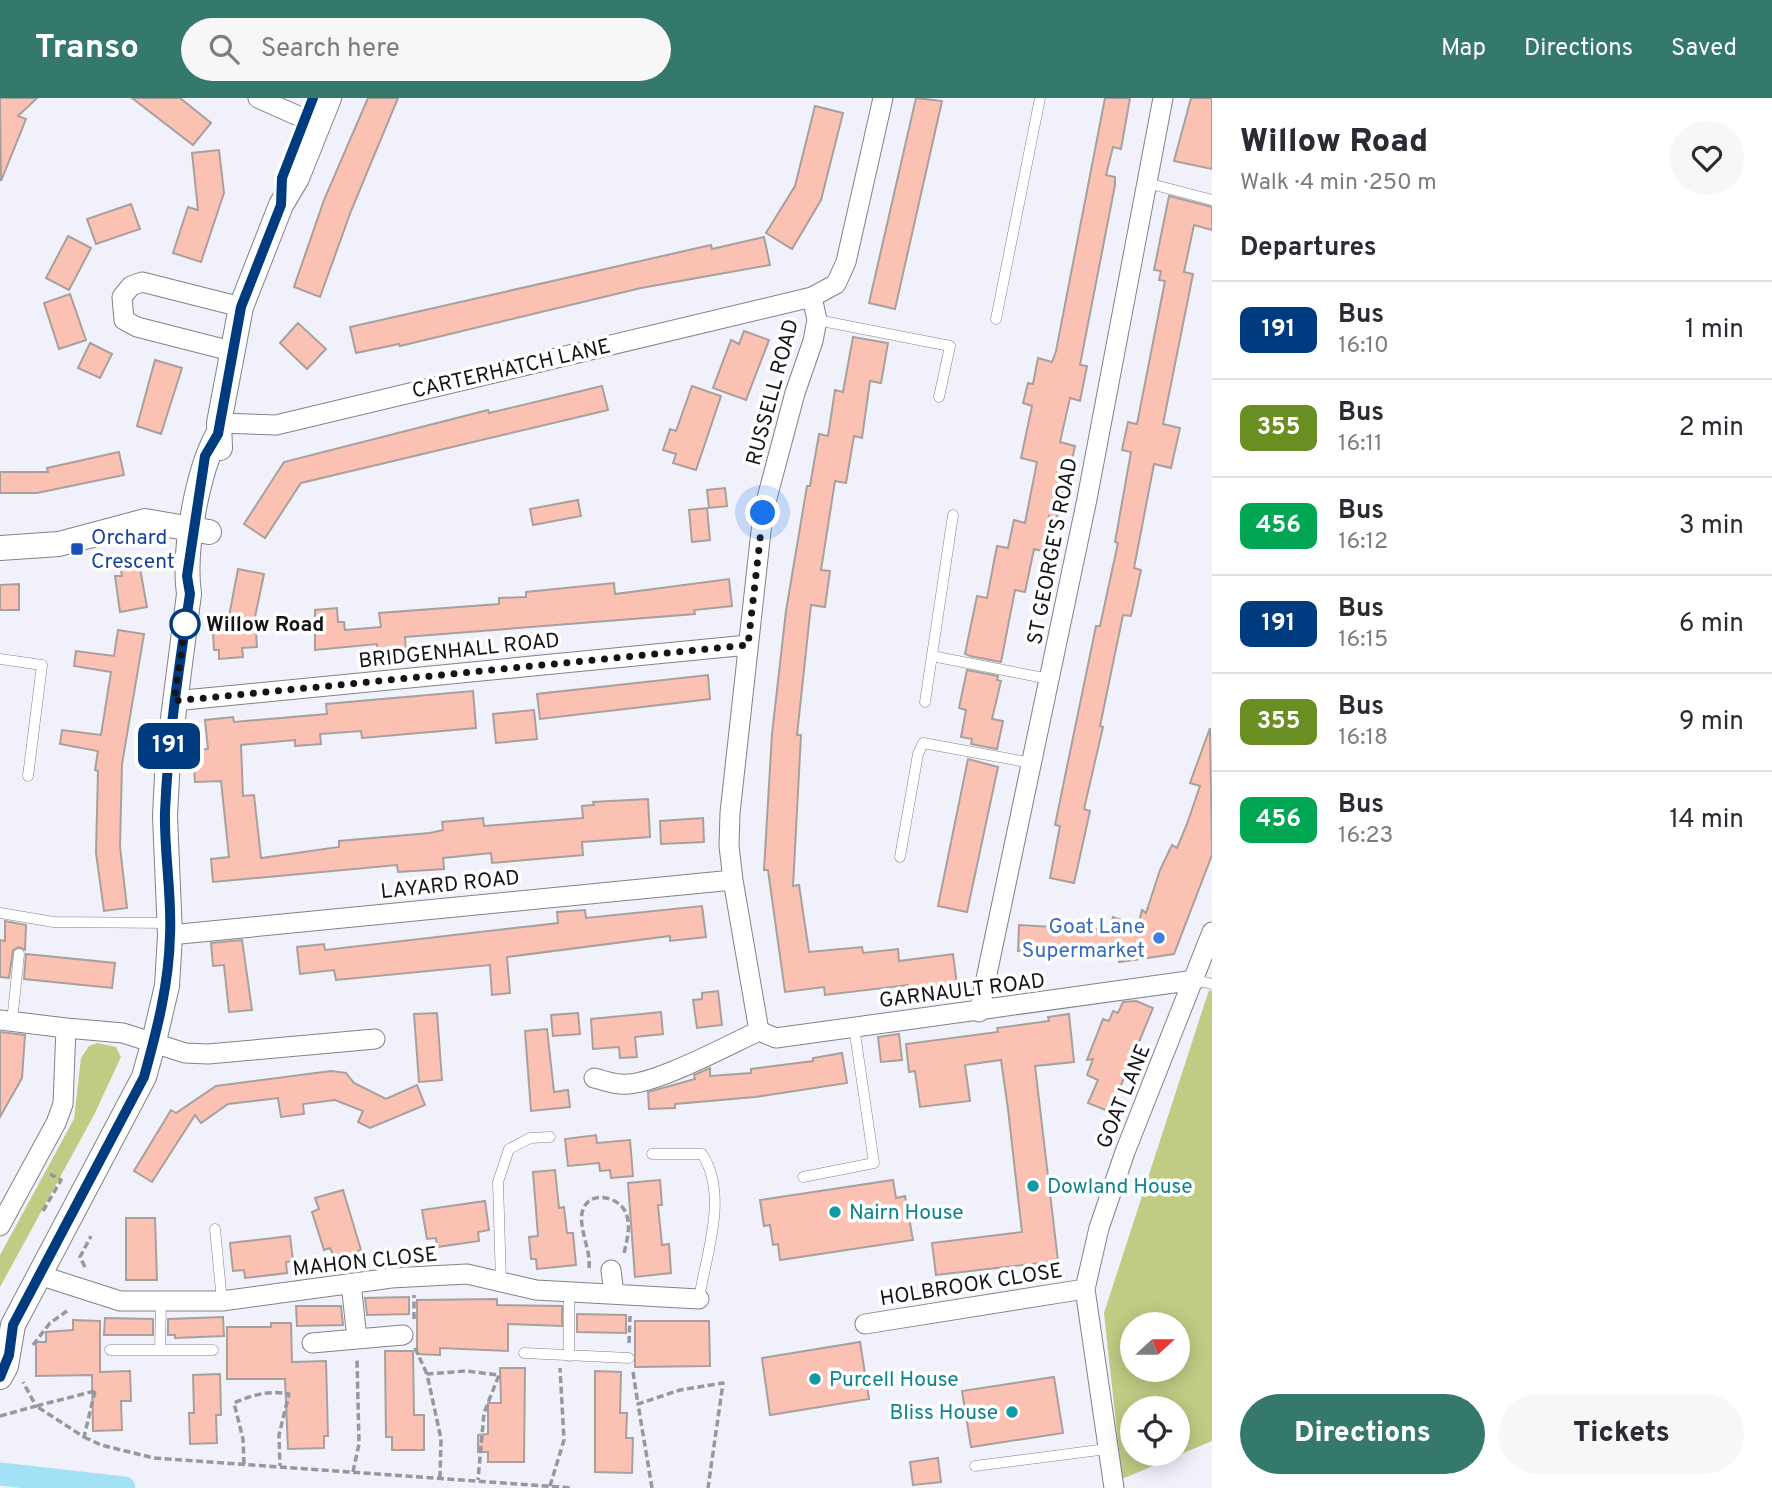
<!DOCTYPE html>
<meta charset="utf-8">
<style>
body{margin:0;font-family:Overpass,sans-serif;background:#f7f7f7;color:#2b2b33;height:100vh;display:flex;flex-direction:column;font-size:26px;white-space:nowrap}
*{box-sizing:border-box;margin:0}
p{font-size:23px;color:#7c7c81}
.icon{flex:none;width:38px;height:38px;fill:none;stroke:currentColor;stroke-width:2;stroke-linecap:round;stroke-linejoin:round}
.map{position:relative;flex:1;overflow:hidden}
.details{display:flex;flex-direction:column;background:#fff;width:560px}
.details>*{flex:none}
.badge{padding:0 14px;border-radius:10px;font-size:24px;line-height:46px}
.needle{width:46px;rotate:69deg}
.fabs{position:absolute;left:1120px;top:1214px;display:grid;gap:14px}
.fabs a{display:grid;place-items:center;width:70px;height:70px;border-radius:50%;background:#fff;box-shadow:0 4px 18px #0003;font-size:35px}
.you{position:absolute;width:35px;height:35px;margin:-18px;border:5px solid #fff;border-radius:50%;background:#1a73e8;box-shadow:0 0 0 10px #1a73e833}
.map>.badge{position:absolute;translate:-50% -50%;box-shadow:0 0 0 4px #fff}
h2{padding:0 28px;font-size:26px;line-height:63px}
.round{display:grid;place-items:center;flex:none;width:74px;height:74px;border-radius:37px;background:#f7f7f7}
.summary{display:flex;align-items:center;justify-content:space-between;height:119px;padding:0 28px}
h1{font-size:33px;font-weight:800;line-height:52px}
.cta{display:flex;gap:14px;margin-top:auto;padding:14px 28px}
.cta a{flex:1;height:80px;border-radius:42px;background:#35796c;color:#fff;font-size:28px;font-weight:800;line-height:80px;text-align:center}
.cta a+a{background:#f7f7f7;color:#2b2b33}
ul{padding:0;list-style:none}
li{display:flex;align-items:center;gap:21px;height:98px;padding:0 28px;border-top:2px solid #e1e1e2}
li div{flex:1}
li b{display:block;font-size:26px}
li em{font-style:normal}
li .badge{min-width:77px;font-weight:700;text-align:center}
header{display:flex;align-items:center;gap:42px;box-sizing:border-box;height:98px;padding:0 35px;background:#35796c;color:#fff}
header strong{font-size:33px}
nav{display:flex;gap:38px;margin-inline-start:auto;font-size:24px}
.search{width:490px;height:63px;background:#f7f7f7;display:flex;align-items:center;gap:18px;box-sizing:border-box;padding:0 24px;border-radius:38px;color:#7c7c81;font-size:26px}
main{display:flex;flex:1;min-height:0}
.map>svg:first-child{display:block}
.green{fill:#c0cc84;fill-rule:evenodd}
.lines{fill:none;stroke-linecap:round;stroke-linejoin:round}
.canal{stroke:#a3e2f6;stroke-width:23}
.building{fill:#fbc2b4;stroke:#a9a09d;stroke-width:2}
.service-casing{stroke:#81838b;stroke-width:11}
.minor-casing{stroke:#81838b;stroke-width:21}
.tertiary-casing{stroke:#81838b;stroke-width:26}
.path{stroke:#97979e;stroke-width:3.5;stroke-dasharray:7 3.5;stroke-linecap:butt}
.service{stroke:#fff;stroke-width:10}
.minor{stroke:#fff;stroke-width:19}
.tertiary{stroke:#fff;stroke-width:24}
.line-casing{stroke:#fff;stroke-width:16}
.line{stroke:#003b80;stroke-width:10}
.walk{stroke:#151518;stroke-width:7;stroke-dasharray:0 12.6}
.transit-dot{fill:#1a4fb4;stroke:#fff;stroke-width:2.5}
.stop-dot{fill:#fff;stroke:#003b80;stroke-width:3.5}
.shop-dot{fill:#3f7fe0;stroke:#fff;stroke-width:2.5}
.culture-dot{fill:#0f9aa8;stroke:#fff;stroke-width:2.5}
.labels{text-anchor:middle;stroke-width:7;stroke-linejoin:round;paint-order:stroke}
.street-label{font-size:21px;fill:#151518;stroke:#fff}
.transit-label{font-size:21px;fill:#164399;stroke:#fff;text-anchor:start}
.stop-label{font-size:21px;font-weight:bold;fill:#151518;stroke:#fff;text-anchor:start}
.shop-label{font-size:21px;fill:#366cbe;stroke:#fff;text-anchor:end}
.culture-label{font-size:21px;fill:#0d838f;stroke:#fff;text-anchor:start}
</style>
<header>
<strong>Transo</strong>
<div class="search"><svg class="icon" aria-label="search" viewBox="0 0 24 24"><circle cx="10" cy="10" r="6"/><path d="M15 15l6 6"/></svg>Search here</div>
<nav><a>Map</a><a>Directions</a><a>Saved</a></nav>
</header>
<main>
<div class="map">
<svg width="1212" height="1390" viewBox="0 0 1212 1390">
<rect width="100%" height="100%" fill="#f0f1fa"/>
<path class="green" d="M1209,892L1212,893V1343L1122,1381L1104,1215ZM1132,1227H1178V1272H1132ZM1132,1311H1178V1356H1132Z
M97,945L116,949L121,959L94,1017L0,1189V1157L74,1021L81,960L89,948Z"/>
<g class="lines">
<path class="canal" d="M0,1376L124,1390"/>
</g>
<path class="building" d="M0,0H37L18,18L26,21L1,83Z
M132,0H180L211,25L193,47Z
M368,0H398L351,113L320,199L294,189L324,102Z
M916,0L942,3L895,211L869,205Z
M1105,0H1130L1121,51L1113,49L1106,77L1115,79V87L1080,267L1087,268L1080,303L1070,300L1060,344L1075,348L1070,371L1067,370L1057,420L1049,418L1042,453L1034,451L1025,494L1015,492L1001,564L970,558L965,556L977,498L987,500L997,448L1008,450L1014,422L1025,425L1037,364L1021,360L1032,308L1023,305L1028,285L1033,286L1038,260L1052,264L1056,253Z
M1191,0H1212V71L1174,63Z
M815,8L843,15L821,102L792,151L766,135L795,88Z
M219,52L224,95L201,164L173,155L188,109L198,112L192,55Z
M1169,98L1212,109V132L1194,127L1184,174L1193,176L1163,326L1180,330L1171,370L1154,366L1134,470L1141,472L1131,518L1123,517L1100,628L1103,629L1084,711L1090,713L1074,785L1050,780L1060,728L1055,727L1096,528H1100L1118,445L1115,444L1131,354L1122,352L1128,324L1137,326L1165,183L1159,182L1161,173L1154,172Z
M131,106L140,131L96,146L87,121Z
M68,138L91,150L69,192L46,180Z
M764,139L770,167L641,190L400,248L399,246L356,255L350,229L711,147L712,151Z
M70,196L86,242L59,251L44,205Z
M298,225L326,251L307,271L280,245Z
M744,233L769,242L746,302L713,290L731,242L739,246Z
M853,239L888,245L881,285L870,283L862,340L854,338L846,385L835,383L821,472L830,473L825,509L811,507L797,637H801L793,788L799,787L809,854L862,849L863,855L898,851L899,863L953,856L957,887L909,893L908,887L825,897L824,889L785,894L768,772H764L772,636L786,513L807,388H810L819,336L828,338L835,292L843,294Z
M90,245L112,256L100,280L78,270Z
M155,262L182,270L161,336L137,328Z
M602,288L608,312L301,385L265,440L244,426L284,364L488,312L489,315Z
M692,288L721,298L696,372L673,365L676,356L663,352L670,331L676,333Z
M119,354L124,377L37,395H0V374H48L47,370Z
M725,390L727,408L709,410L707,392Z
M578,402L581,418L533,427L530,411Z
M707,410L710,442L692,444L689,412Z
M139,465L147,509L120,514L115,478H122L120,467Z
M238,471L264,476L255,519L257,549L242,550L243,559L219,561V552H214L213,535L217,534V529H227Z
M729,481L732,508L694,512L695,516L405,539L406,552L378,555L377,546L315,552V512L337,510L338,524H344L345,532L381,529L379,515L499,506V500L526,499V494L614,485L615,496Z
M19,486V512H0V487Z
M118,532L144,536L122,666L120,749L127,810L104,813L96,755L98,673L95,672L98,653L60,646L62,632L101,637L111,574L74,568L76,553L114,558Z
M967,572L998,578L997,582L1001,583L992,621L1003,623L997,651L971,646L972,641L961,639L966,612L959,610Z
M708,577L710,601L540,621L537,596Z
M473,593L476,630L362,640L361,633L320,636L321,646L295,648V642L241,647L243,698L254,697L261,760L339,749V743L430,735L443,732L442,724L483,720L484,728L583,720L582,708L594,707L593,704L648,701L650,739L582,744L583,757L492,765L491,755L443,760L444,771L398,774L397,767L213,784L211,761L229,759L221,683L195,684L193,652L208,651L205,622L233,619L234,624L327,616L326,606Z
M534,612L537,641L496,645L493,616Z
M1210,630L1212,757L1174,856L1119,864L1118,858L1018,853L1019,827L1109,832L1113,819L1138,828L1142,812L1146,815L1160,772L1172,747L1177,750L1187,726L1200,688L1190,685Z
M968,661L998,669L967,814L938,808Z
M703,720L704,744L661,746L660,723Z
M702,808L706,839L670,843V838L507,859L510,895L492,897L490,867L336,882L334,872L300,876L297,849L324,846L325,852L558,825L557,814L585,812L586,820Z
M5,823L26,827L25,852L19,849L13,852L9,880L0,879V842L5,843Z
M242,842L252,912L229,914L224,867L213,868L211,845Z
M26,856L115,865L112,890L24,881Z
M718,893L722,927L697,930L693,902L702,901V895Z
M1136,903L1153,910L1110,1014L1088,1005L1098,982L1087,977L1093,961L1087,962L1103,921L1109,923L1113,913L1118,915L1123,904Z
M661,914L663,936L635,939L637,959L620,960L619,949L593,951L591,921Z
M437,915L442,982L419,984L414,916Z
M578,915L580,936L553,938L551,917Z
M1069,916L1074,964L1035,968L1058,1163L936,1177L932,1145L1022,1134L1008,1011L1001,962L965,967L970,1003L920,1009L915,973L909,974L906,946L998,934L997,930L1049,923L1048,919Z
M547,931L554,994L568,992L570,1009L531,1013L525,933Z
M0,934L25,937L22,980L0,1019Z
M899,936L902,962L881,964L878,939Z
M842,955L847,985L755,999L675,1006V1010L649,1011L648,994L695,981L694,977L710,970V978L751,975V971L813,963V960Z
M331,973L346,975L354,985L386,1001L417,987L425,1007L370,1030L358,1024L363,1013L335,1002L303,1006L304,1016L281,1019L278,1000L228,1006L201,1025L195,1017L152,1084L134,1073L171,1012L176,1015L216,988Z
M596,1037L597,1045L630,1042L633,1078L611,1080L610,1072L600,1073L599,1065L568,1068L565,1041Z
M555,1072L559,1110L564,1109L567,1135H573L576,1167L537,1171L536,1161H531L529,1139L538,1138L533,1074Z
M660,1082L662,1107H658L662,1147L669,1146L671,1175L635,1179L628,1085Z
M893,1082L896,1100L905,1098L913,1142L780,1162L778,1146L773,1147L770,1127L764,1128L760,1102Z
M343,1092L361,1152L335,1161L330,1150L324,1152L312,1114L319,1111L315,1100Z
M485,1103L489,1132L478,1134L479,1143L437,1149L436,1140L427,1141L422,1112Z
M126,1120H155L157,1182H126Z
M290,1138L293,1163L286,1164L287,1175L245,1180L244,1172L233,1173L230,1145Z
M409,1199V1216L367,1217L365,1200Z
M497,1201V1207L562,1208V1228L508,1226V1253L440,1250V1257L417,1256V1202Z
M296,1208H341L343,1227L297,1228Z
M577,1216L626,1217V1235L577,1234Z
M223,1219L224,1238L175,1240V1237H168V1221Z
M105,1220L153,1221V1237H104Z
M73,1222L100,1223V1274L130,1273L131,1303H121L122,1332L93,1333L92,1277L36,1278V1244H46V1234L73,1232Z
M635,1223H709L710,1268L635,1269Z
M271,1225H291L292,1264L326,1263L328,1338H324V1350L288,1351L285,1281H227V1229H271Z
M860,1244L869,1301L770,1317L762,1260Z
M385,1253H413L414,1317H424V1352H392V1339H386Z
M500,1270H525L524,1364H488V1354H478V1337L488,1336V1305H501Z
M595,1273L621,1274L620,1315H627L626,1340H633L632,1375L595,1374Z
M220,1276L221,1317H216L217,1345L190,1346L189,1315H194L193,1277Z
M1054,1279L1063,1335L971,1349L962,1293Z
M938,1360L941,1384L913,1387L910,1364Z"/>
<g class="lines">
<defs>
<path id="service" d="M1147,85L1212,102
M996,221L1040,0
M817,222L950,248L939,299
M932,558L1049,581
M0,561L42,567L28,678
M925,604L953,417
M900,759L918,656L923,645L1032,665
M0,815L54,824L170,825
M1195,882L1212,886
M12,924L19,856
M652,1056H702C729,1097 706,1156 699,1201
M803,1079L874,1065L854,929
M215,1131L222,1203
M501,1184L498,1084L509,1051L530,1040L550,1039
M569,1194V1258
M110,1252H213
M160,1252L161,1203
M524,1255L629,1260
M975,1368L1107,1351"/>
<path id="minor" d="M258,0L305,21
M883,0L846,164L836,186L812,199L817,222L813,243L795,295L763,415L730,715L729,748L733,782L759,933L776,940L1195,882
M231,253L137,229L124,222L122,199L131,188L142,184L241,209
M219,325L276,327L812,199
M174,603L748,547
M170,837L733,782
M979,914L1087,401L1163,0
M0,922L66,930
M594,980C603,982 612,986 621,986C650,990 730,946 759,933
M0,1128L56,1025L63,1006L66,930L123,935L185,955L208,956L375,941
M611,1172L614,1196
M39,1177L120,1203H222L391,1180L467,1176L536,1192L699,1201
M351,1185L357,1241L403,1237
M865,1226L1085,1191
M312,1245L357,1241
M1114,1390L1085,1191L1099,1130L1125,1054L1212,834"/>
<path id="tertiary" d="M220,350L219,325L241,209L281,107L297,80L329,0
M0,450L59,446L145,423L209,434
M0,1279L6,1268L13,1227L144,979L154,943L167,888L170,837L165,718L168,659L189,496C183,453 197,374 218,336"/>
</defs>
<use href="#service" class="service-casing"/>
<use href="#minor" class="minor-casing"/>
<use href="#tertiary" class="tertiary-casing"/>
<path class="path" d="M43,1113L61,1082L50,1076
M85,1169L80,1159L91,1138
M589,1170C591,1152 579,1132 582,1115C587,1090 622,1098 627,1118C631,1131 626,1144 624,1156
M414,1221V1197
M629,1245L630,1218
M33,1247L50,1225L67,1213
M415,1250L427,1276
M633,1274L638,1306
M95,1293L84,1339L36,1308Z
M0,1318L36,1308L23,1284
M84,1339L101,1347L154,1360L572,1390
M244,1366L243,1341L234,1305C252,1297 269,1292 289,1296L279,1337L280,1368
M353,1374L359,1346L357,1261
M440,1380L441,1341L427,1276L466,1273L499,1277L484,1315L478,1382
M550,1388L564,1342L560,1270
M652,1390L638,1306L680,1292L723,1285L708,1390"/>
<use href="#service" class="service"/>
<use href="#minor" class="minor"/>
<use href="#tertiary" class="tertiary"/>
</g>
<g class="lines">
<defs>
<path id="line" d="M0,1279L9,1257L13,1227L144,979C157,932 169,886 170,837C172,796 164,755 165,714C168,641 179,569 190,496L187,478L205,358L218,336L241,209L281,107L282,80L313,0"/>
</defs>
<use href="#line" class="line-casing"/>
<use href="#line" class="line"/>
<path class="walk" d="M185,526L186,523L174,603L748,547L763,415"/>
</g>
<rect class="transit-dot" x="70" y="444" width="14" height="14" rx="3.5"/>
<circle class="stop-dot" cx="185" cy="526" r="14"/>
<circle class="shop-dot" cx="1159" cy="840" r="7"/>
<g class="culture-dot">
<circle cx="1033" cy="1088" r="7"/>
<circle cx="835" cy="1114" r="7"/>
<circle cx="815" cy="1281" r="7"/>
<circle cx="1012" cy="1314" r="7"/>
</g>
<g class="labels">
<g class="street-label">
<text transform="translate(511 270) rotate(-13)" y="7">CARTERHATCH LANE</text>
<text transform="translate(772 294) rotate(-75)" y="7">RUSSELL ROAD</text>
<text transform="translate(1052 453) rotate(-79)" y="7">ST GEORGE'S ROAD</text>
<text transform="translate(459 552) rotate(-6)" y="7">BRIDGENHALL ROAD</text>
<text transform="translate(450 786) rotate(-6)" y="7">LAYARD ROAD</text>
<text transform="translate(962 892) rotate(-7)" y="7">GARNAULT ROAD</text>
<text transform="translate(1123 998) rotate(-68)" y="7">GOAT LANE</text>
<text transform="translate(365 1163) rotate(-6)" y="7">MAHON CLOSE</text>
<text transform="translate(971 1186) rotate(-9)" y="7">HOLBROOK CLOSE</text>
</g>
<g class="transit-label">
<text x="91" y="446">Orchard<tspan x="91" dy="24">Crescent</tspan></text>
</g>
<g class="stop-label">
<text x="206" y="533">Willow Road</text>
</g>
<g class="shop-label">
<text x="1145" y="835">Goat Lane<tspan x="1145" dy="24">Supermarket</tspan></text>
</g>
<g class="culture-label">
<text x="1047" y="1095">Dowland House</text>
<text x="849" y="1121">Nairn House</text>
<text x="829" y="1288">Purcell House</text>
<text x="998" y="1321" text-anchor="end">Bliss House</text>
</g>
</g>
</svg>
<div class="fabs">
<a><svg class="needle" viewBox="-14 -14 28 28"><path d="M0-13l5 13h-10z" fill="#e53935"/><path d="M0 13l5-13h-10z" fill="#7c7c81"/></svg></a>
<a><svg class="icon" aria-label="locate" viewBox="0 0 24 24"><circle cx="12" cy="12" r="6"/><path d="M12 2v4M12 18v4M2 12h4M18 12h4"/></svg></a>
</div>
<div class="you" style="left:763px;top:415px"></div>
<b class="badge" style="left:169px;top:648px;background:#003b80;color:#fff">191</b>
</div>
<section class="details">
<div class="summary"><div><h1>Willow Road</h1><p>Walk · 4 min · 250 m</p></div><a class="round"><svg class="icon" aria-label="heart" viewBox="0 0 24 24"><path d="M12 20l-8-8c-3-5 5-10 8-4 3-6 11-1 8 4z"/></svg></a></div>
<h2>Departures</h2>
<ul>
<li><span class="badge" style="background:#003b80;color:#fff">191</span><div><b>Bus</b><p>16:10</p></div><em>1 min</em></li>
<li><span class="badge" style="background:#6b8e23;color:#fff">355</span><div><b>Bus</b><p>16:11</p></div><em>2 min</em></li>
<li><span class="badge" style="background:#00a651;color:#fff">456</span><div><b>Bus</b><p>16:12</p></div><em>3 min</em></li>
<li><span class="badge" style="background:#003b80;color:#fff">191</span><div><b>Bus</b><p>16:15</p></div><em>6 min</em></li>
<li><span class="badge" style="background:#6b8e23;color:#fff">355</span><div><b>Bus</b><p>16:18</p></div><em>9 min</em></li>
<li><span class="badge" style="background:#00a651;color:#fff">456</span><div><b>Bus</b><p>16:23</p></div><em>14 min</em></li>
</ul>
<div class="cta"><a>Directions</a><a>Tickets</a></div>
</section>
</main>
